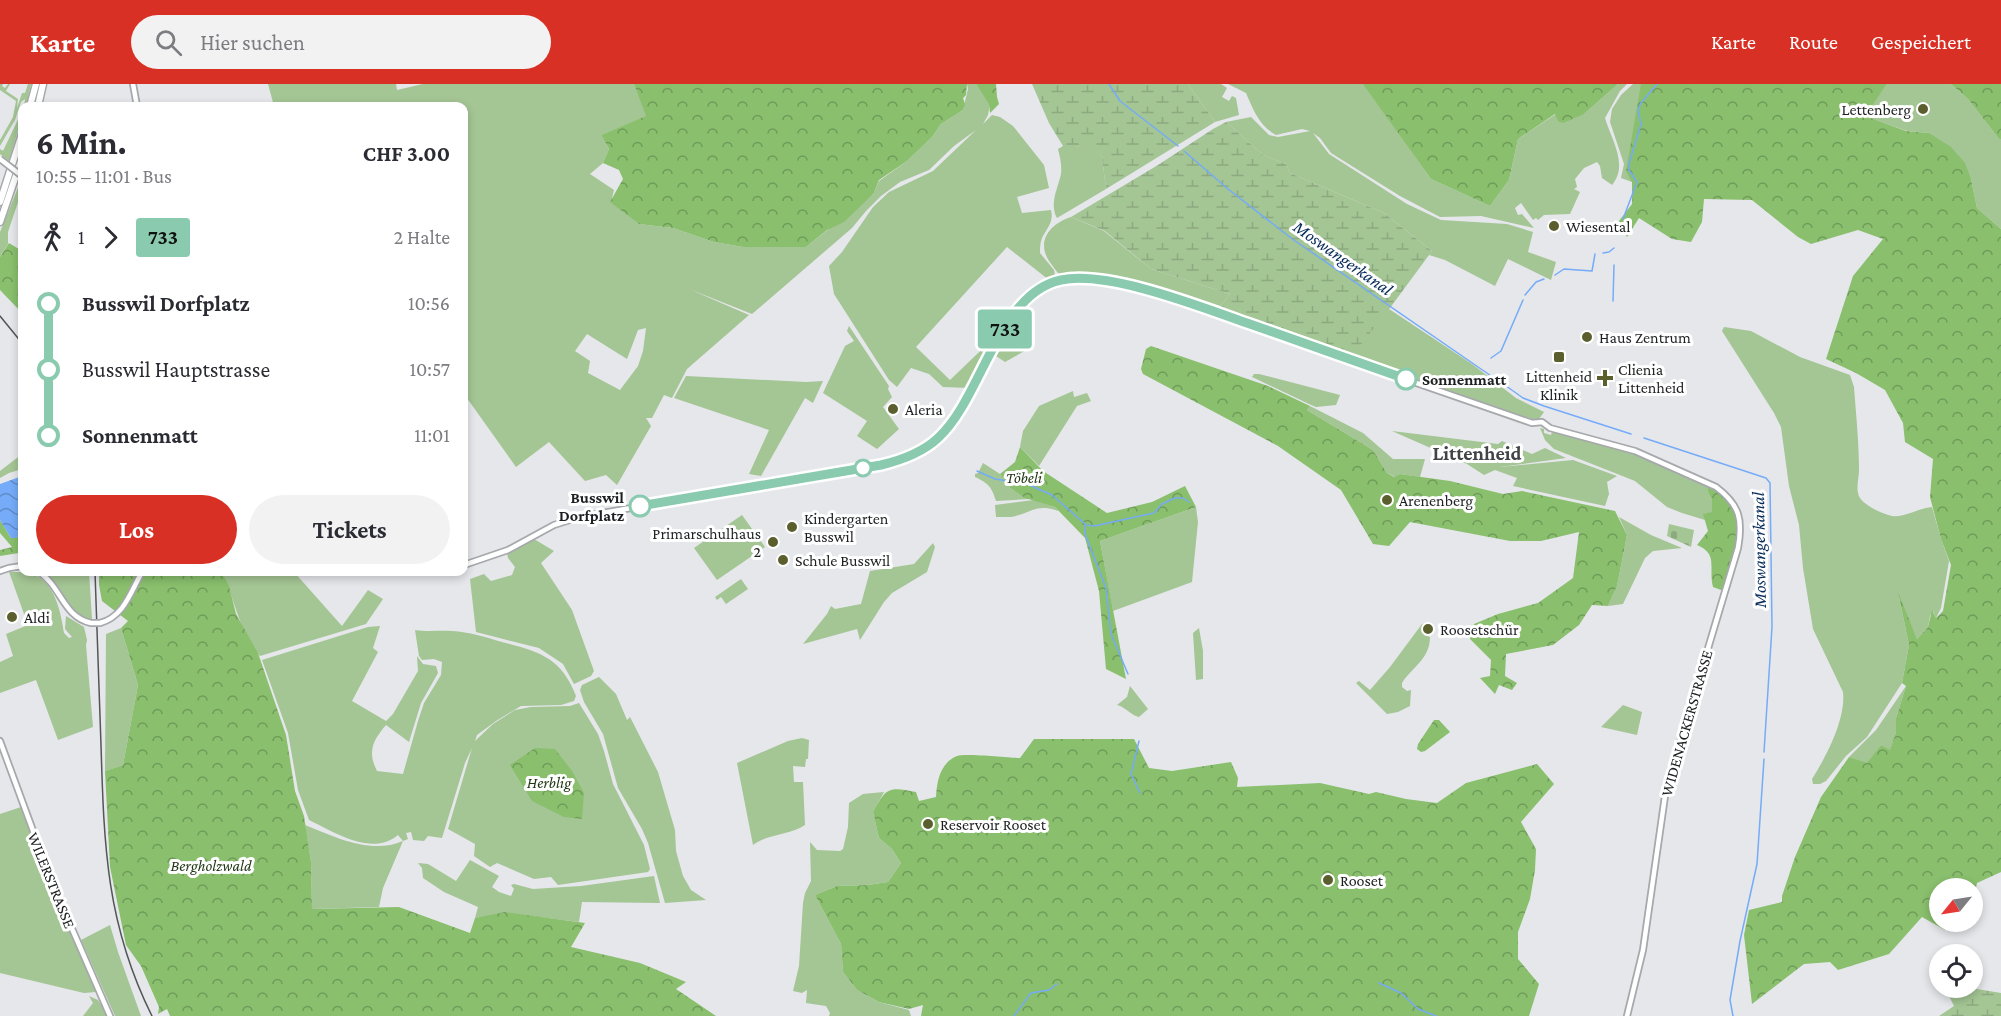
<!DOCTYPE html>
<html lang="de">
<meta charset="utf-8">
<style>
body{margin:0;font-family:"Crimson Pro",serif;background:#f2f2f3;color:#2b2b33;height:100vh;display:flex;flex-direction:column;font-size:22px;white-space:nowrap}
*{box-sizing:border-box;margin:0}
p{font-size:20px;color:#7c7c81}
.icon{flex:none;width:33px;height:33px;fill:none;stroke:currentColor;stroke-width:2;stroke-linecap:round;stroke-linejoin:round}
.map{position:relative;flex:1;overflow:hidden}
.panel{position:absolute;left:18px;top:18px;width:450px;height:474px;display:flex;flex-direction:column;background:#fff;border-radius:12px;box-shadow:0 3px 9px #0003}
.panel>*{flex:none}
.badge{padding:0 12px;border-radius:4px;font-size:21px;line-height:39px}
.needle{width:39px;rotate:240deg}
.fabs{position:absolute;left:1929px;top:794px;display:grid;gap:12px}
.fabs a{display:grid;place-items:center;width:54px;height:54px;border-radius:50%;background:#fff;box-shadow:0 3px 9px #0003;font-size:30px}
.map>.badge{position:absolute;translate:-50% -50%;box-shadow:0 0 0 3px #fff}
.legs{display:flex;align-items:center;gap:9px;height:66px;padding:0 18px;font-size:20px}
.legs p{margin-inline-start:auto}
.head{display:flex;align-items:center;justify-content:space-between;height:102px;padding:0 18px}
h1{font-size:33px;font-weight:700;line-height:45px}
.cta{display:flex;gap:12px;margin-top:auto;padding:12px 18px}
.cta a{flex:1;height:69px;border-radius:36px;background:#d93025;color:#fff;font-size:24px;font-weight:700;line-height:69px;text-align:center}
.cta a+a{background:#f2f2f3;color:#2b2b33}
ul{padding:0 18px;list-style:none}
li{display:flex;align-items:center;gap:21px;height:66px;font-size:22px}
li i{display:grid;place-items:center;width:9px;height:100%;margin:0 8px;background:currentColor}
li i::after{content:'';width:15px;height:15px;margin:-8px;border:4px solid;border-radius:50%;background:#fff}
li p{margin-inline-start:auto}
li:first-child i{background:linear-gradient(#0000 50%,currentColor 0)}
li:last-child i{background:linear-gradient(currentColor 50%,#0000 0)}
header{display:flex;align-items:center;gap:36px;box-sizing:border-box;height:84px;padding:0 30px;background:#d93025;color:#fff}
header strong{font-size:28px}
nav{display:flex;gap:33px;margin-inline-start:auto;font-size:21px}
.search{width:420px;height:54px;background:#f2f2f3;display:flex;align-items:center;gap:15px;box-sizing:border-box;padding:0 21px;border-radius:33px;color:#7c7c81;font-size:22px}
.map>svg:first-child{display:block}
.grass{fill:#a4c594;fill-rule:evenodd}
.forest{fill:url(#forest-crowns)}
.wetland{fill:url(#wetland-marsh)}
.cemetery{fill:url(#cemetery-stones)}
.water{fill:url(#water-waves)}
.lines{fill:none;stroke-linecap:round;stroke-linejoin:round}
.stream{stroke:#75abf8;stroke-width:1.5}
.secondary-casing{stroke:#a6a8ac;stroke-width:8}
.highway-casing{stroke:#a6a8ac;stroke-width:9}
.secondary{stroke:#fff;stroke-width:4.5}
.highway{stroke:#fff;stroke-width:6}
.rail{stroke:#535557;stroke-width:1.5}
.secondary-bridge-casing{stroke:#a6a8ac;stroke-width:8;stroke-linecap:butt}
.secondary-bridge{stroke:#fff;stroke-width:4.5}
.line-1-casing{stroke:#fff;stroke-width:14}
.line-1{stroke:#8acaaf;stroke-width:9}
.poi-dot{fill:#5b5f2d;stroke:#fff;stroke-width:2}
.stop-1-dot{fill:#fff;stroke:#8acaaf;stroke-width:3}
.labels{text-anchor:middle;stroke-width:6;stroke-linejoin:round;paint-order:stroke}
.poi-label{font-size:16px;fill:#1e1f21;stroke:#fff;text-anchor:start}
.stop-label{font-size:16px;font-weight:bold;fill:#1e1f21;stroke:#fff;text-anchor:start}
.park-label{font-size:16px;font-style:italic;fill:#1f3513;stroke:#fff}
.street-label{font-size:16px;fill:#1e1f21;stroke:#fff}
.water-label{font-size:18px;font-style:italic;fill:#072b5a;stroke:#fff}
.quarter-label{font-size:20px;font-weight:bold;fill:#414346;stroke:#fff}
</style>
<header>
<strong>Karte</strong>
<div class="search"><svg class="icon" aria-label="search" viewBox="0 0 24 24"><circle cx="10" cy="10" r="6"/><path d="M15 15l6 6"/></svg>Hier suchen</div>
<nav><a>Karte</a><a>Route</a><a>Gespeichert</a></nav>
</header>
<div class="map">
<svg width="2001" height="932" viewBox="0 0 2001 932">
<defs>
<pattern id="forest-crowns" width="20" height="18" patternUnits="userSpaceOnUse" patternTransform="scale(1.5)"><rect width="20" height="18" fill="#89bf6d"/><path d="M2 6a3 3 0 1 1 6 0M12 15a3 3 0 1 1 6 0" fill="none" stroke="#6f9b59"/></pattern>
<pattern id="wetland-marsh" width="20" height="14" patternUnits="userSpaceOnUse" patternTransform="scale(1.5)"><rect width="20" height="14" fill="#a4c594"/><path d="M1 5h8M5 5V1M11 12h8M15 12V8" fill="none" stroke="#8da97f"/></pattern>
<pattern id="cemetery-stones" width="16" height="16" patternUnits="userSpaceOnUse" patternTransform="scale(1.5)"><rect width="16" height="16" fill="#a4c594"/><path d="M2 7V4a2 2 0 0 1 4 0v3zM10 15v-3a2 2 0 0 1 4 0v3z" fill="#8da97f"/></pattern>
<pattern id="water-waves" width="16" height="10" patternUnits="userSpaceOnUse" patternTransform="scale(1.5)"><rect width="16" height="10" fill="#75abf8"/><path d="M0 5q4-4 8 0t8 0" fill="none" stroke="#5f8bc8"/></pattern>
</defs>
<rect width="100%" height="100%" fill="#e5e7eb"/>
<path class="grass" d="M0,0H3L2,2L5,4L8,0H10L6,7L18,15L17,24L22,9H25L28,0H31L26,22H24L25,15L21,18L15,36L0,62V56L13,33L16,17L0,6Z
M268,0H396L397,6L423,0H634L647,32L601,51L609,65L603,79L590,90L614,106L611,118L639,140L673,144L714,158L743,163H806L874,109L879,97L907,77L932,53L941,40L963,26L968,5L967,0H976L990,20L988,31L983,40L992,31L1000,33L1013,42L1044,81L1049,104L1017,113L1022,129L1051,126C1054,138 1047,144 1042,154C1040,159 1040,164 1040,169L1054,186L1055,191L1053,196H1049L1007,163L916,263L950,296L1001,247L969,304L943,303L929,290L911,284L897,303L889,296L834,210L829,182L842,168L873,123L889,108L933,87L976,46L954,62L929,86L900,98L881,112L866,127L852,144L752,230L689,205L749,231L687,285L672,314L664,311L652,334H646L651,342L617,401L606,391L585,397L549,358L516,383L464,310V22H274ZM646,244L643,267L638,282L620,306L588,289L590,277L575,267L587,250L627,275L638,246Z
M1188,0H1221L1227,4L1222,13L1229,17L1232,12L1236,14L1239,31L1215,38Z
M1228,0H1364L1431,95L1490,122L1509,96L1518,55L1556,30H1584L1618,0H1627L1620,7L1605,34C1611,55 1629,81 1612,101L1602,94L1600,82L1597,78L1584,84L1575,95L1577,103L1574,105L1580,108L1570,130L1544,131L1538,136L1536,134L1533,136L1521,119L1515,124L1518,131L1522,130L1534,144L1481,132L1440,133L1400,112L1331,69L1320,54L1313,49L1329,70L1407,120L1441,136L1507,140L1533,148L1528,168L1556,178L1551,196L1508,175L1495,202L1445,176L1429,171L1432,167L1384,129L1290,89L1286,80L1263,71L1226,38L1251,33L1269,51L1278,53L1310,47L1302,45L1276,51C1259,42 1253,25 1246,9Z
M1633,0H1641L1642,2L1632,98L1621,94L1624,80L1610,38L1612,25L1621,11Z
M1887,0H1951L1968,15L1999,55H2001V145L1977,124L1971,95L1929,49L1907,47L1864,32Z
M22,27V33L9,77L0,70V65L3,67Z
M1063,62C1076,62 1094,61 1102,73L1106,105L1057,134C1049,120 1058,104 1061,90C1062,81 1060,73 1058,65Z
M21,96L22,97V106L8,148V160L0,173V148Z
M1071,133L1104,147L1151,185L1230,210L1219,224L1215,225C1179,211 1141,201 1103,194C1092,193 1082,191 1071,192C1068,192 1064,193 1062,192C1058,190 1055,185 1052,181C1035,160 1047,141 1071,133Z
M1222,225L1354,268L1389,225L1472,280L1516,314L1544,328L1539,335L1531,336L1222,229L1220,226Z
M1011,239L1028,265L1005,278L993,270Z
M849,242L889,302L888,305L892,313L883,323L899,345L877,365L857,352L867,337L823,309L845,262L854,257L847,247Z
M1724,243L1751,247L1800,273L1850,291L1854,303C1856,330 1859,359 1859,386C1859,395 1855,406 1860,414C1865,422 1883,430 1892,432C1904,434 1919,424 1932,423L1941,455L1949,477L1941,524L1936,534L1933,527L1930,532L1928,543L1917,555L1899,513L1909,561L1902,599L1867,653L1846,672L1826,697L1820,700H1813L1812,695C1826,673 1846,635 1843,608L1813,545L1803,484L1799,441L1789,402L1781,343L1774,329L1722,247Z
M1254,290H1259L1340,311L1336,321L1316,323L1309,320L1252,293Z
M686,292L806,298L823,297L813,319L805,314L761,392L749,390L769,346L674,314Z
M1073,307L1074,313L1087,309L1091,317L1077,322L1039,382L1020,363L1023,347L1039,322Z
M1310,322L1363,349L1393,375H1425L1420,393L1400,390L1395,393L1387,389L1373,366L1307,326Z
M1540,344L1544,345V349L1551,351L1552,348L1557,347L1627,366L1709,401L1707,406L1712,416V429L1704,430L1705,436L1682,429L1667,423L1635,397L1554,365L1545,356Z
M1392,347L1498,360L1502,357L1532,370L1545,364L1566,374L1500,383L1573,376L1617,392L1607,398L1609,410L1605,422L1513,402L1517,394L1495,386L1484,391L1467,380Z
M22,370V385L9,389L0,394V387Z
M983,379L1000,390L1007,398L1029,415L996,417C992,403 988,399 975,393V390L978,389Z
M1034,416L1055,423L1059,427C1035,419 1032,429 1011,433C1007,433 1001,433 996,433L995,421Z
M1196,423L1198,438L1192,498L1113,527L1100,457Z
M742,431L765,463L717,496L694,464Z
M1619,433L1651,451L1682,464L1653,467L1645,474L1623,520L1608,522L1617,502L1627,451Z
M534,455L554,467L541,479L572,526L594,587L591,592L574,600L563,580L539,564L476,548L470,495L484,490L491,497L512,491L515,483L508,474L507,469Z
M933,459L935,463L927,488L892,509L884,518L860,556L857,545L803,560L827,530L831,522L835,525L861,520L870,487L914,480Z
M9,488C18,488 28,487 37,492C56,502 61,530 64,549L69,554L72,553L65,545L66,532L84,543L87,556L86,561L93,643L58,656L36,596L0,609V578L13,572L6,550L28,541Z
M44,488H89L92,535C69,537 61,501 44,488Z
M222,488H294L342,542L368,506L383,515L366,540L260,572C239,548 235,515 222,488Z
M741,495L748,505L726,520L721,513L717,516L715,513Z
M1422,540H1426L1424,551L1430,553C1430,575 1412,583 1402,599V603L1407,607L1411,606L1410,622L1398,628L1387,630L1356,599L1359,597L1370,606L1390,583Z
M380,542L373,564L378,568L352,617L386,637L393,630L418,587L417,572L423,580L436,582L438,589L421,619L409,658L386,641C373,656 367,668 377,687L403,690L418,637L424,619L441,591L442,578L434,575L422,576L419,572L415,546C428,548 439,546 452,547C469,548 485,553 502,558C539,568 561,573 576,612L574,617L561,621L521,622L496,637L477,651L475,657L493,640L515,626L531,623L570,622L579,619L598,650L604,667L613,700L644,761L650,785L648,788L558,801L551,793L534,795L497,779L490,783L474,772L475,760L448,745L472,664L465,679L442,754L428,752L424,757L413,756L411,748L406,749L408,755L403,757L383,804L379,823L312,825L311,778L305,741C335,753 371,771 403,757L398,751C372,773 334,748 309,736L298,706L288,649L262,576L368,543Z
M121,544L138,601L123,681L105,687L106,550Z
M1199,544L1203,567V595L1196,596L1193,549Z
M599,593L616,610L627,636L630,633L658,688L675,746L676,767L683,792L691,806L706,816L665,819L648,759L642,745L618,704L603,650L584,618L580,606L582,601Z
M1130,602L1148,625L1139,633C1130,631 1126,623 1117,621L1127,613Z
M1906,602L1896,634V648L1890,667L1881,661L1867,680L1849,673L1876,646Z
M1623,621L1642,628L1637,651L1601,643Z
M802,654L809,656L808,675H806L805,683L793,682L794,698H803L805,741C790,751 767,750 753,761L737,679L788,657Z
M884,708L873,728L879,754L892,765L901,779L888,798L868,801L837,802L815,811L841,860L843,888L857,906L879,918L909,926L911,932H829L830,929L826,922L806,919L807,906L802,909L793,907L799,882L803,819L805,809L811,797L810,758L817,766L840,767L843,765L848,743L849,719L863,710Z
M21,723L33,758L96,908L84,909L0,889V730Z
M470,776L499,792L492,803L499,808L511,812L514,805L511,801L514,800L533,805L581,802L654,792L660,819L582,818L579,838L507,829L475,834L478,823L444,808L423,794L422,784L418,779L428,780L456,797Z
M110,841L118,868L141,932H115L81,856Z
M89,912L98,916L108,932H83L93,919Z"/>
<path class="forest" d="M634,0H967L966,11L963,14L965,20L963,26L941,40L932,53L907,77L879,96L874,109L844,138L827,146L806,163H743L714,158L673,144L639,140L610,118L623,95L619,86L603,79L609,65L601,51L646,32Z
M976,0H996L997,13L999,20L990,29L989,20Z
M1363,0H1618L1584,30L1563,39L1558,37L1555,30L1518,55L1509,96L1490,122L1431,95Z
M1641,0H1887L1865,32L1906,47L1929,49L1951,63L1965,79L1971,95L1977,124L2001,145V788L1977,799L1973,818L1972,804H1940V837H1968L1967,844L1945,846L1922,833L1889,870L1838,886L1830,878L1804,880L1752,920L1744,851L1749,826L1782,818V812L1795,773L1821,713L1849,673L1867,679L1881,661L1890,666L1896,648V634L1906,602L1902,599L1909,561L1898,508L1917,555L1928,543L1932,526L1936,534L1943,527L1951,481L1941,455L1930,413L1933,375L1905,358L1903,339L1885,306L1856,289L1826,275L1853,192L1883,155L1858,146L1811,160L1798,153L1752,116L1704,115L1702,138L1691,158L1672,155L1639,134L1627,153L1619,137L1632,120V98L1626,87Z
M1951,0H2001V55H1999L1968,15Z
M9,159L22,167V229L0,206V173Z
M1151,262L1268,302L1310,322L1307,326L1373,366L1387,389L1394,393L1400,390L1450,397L1503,410L1522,407L1615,427L1627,451L1617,502L1608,522L1592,521L1579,541L1553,561L1506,570L1505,592L1517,599L1512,606L1499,601L1495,610L1480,594L1490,592L1491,576L1470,555L1474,540L1498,530L1538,519L1573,494L1579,448L1541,457H1510L1410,438L1389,462L1373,460L1341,406L1278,362L1143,290L1141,285L1146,265Z
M1020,363L1043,387L1107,429L1152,418L1185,402L1196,423L1100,457L1126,595L1106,585L1099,507L1085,454L1055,423L1025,414L1011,404L1000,390L1015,378Z
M1709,401L1721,408L1732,421L1742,445L1723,505L1721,506L1713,503C1708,484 1719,470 1697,461L1708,447L1703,430L1712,428V416L1707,406Z
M0,436L11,454H16L22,449V466L19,469L0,472V466L12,463L0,449Z
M99,488H222L229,502L236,530L258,569L286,651L295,707L304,732L311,778L312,825L399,823L470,849L475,834L505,828L585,839L571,863L640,879L686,898L676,905L716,932H170L167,925L158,930L159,923L141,882L126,861L110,783L105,687L123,681L138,601L121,544L128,537L102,517L99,501Z
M1434,636H1439L1450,648L1425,667L1421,668L1417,665L1418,660Z
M1034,655H1134L1149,684L1172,687L1231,678L1238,694L1237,703L1320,699L1369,710L1376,708L1406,715L1437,719L1466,699L1537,680L1554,700L1521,738L1536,765L1535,786L1530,815L1518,848V875L1539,900L1529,932H921L923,921L909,925L879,918L857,906L843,888L841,860L815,811L837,802L868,801L888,798L901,779L892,765L879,754L873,728C886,704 888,702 916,708L919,717L936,713C937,697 940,679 957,672C966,669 1008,674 1020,674Z
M535,664L555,665L572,687L584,709L582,735L564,733L532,717L510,681Z"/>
<path class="wetland" d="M1032,0H1188L1215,38L1106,105L1102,73C1093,62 1076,62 1063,62L1049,39Z
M1226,38L1263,71L1286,80L1290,89L1384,129L1432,167L1387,228L1354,269L1219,224L1230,210L1151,185L1105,147L1071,133L1158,81L1213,45Z
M1953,903H1965L2001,909V932H1939L1954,922L1947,908Z"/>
<path class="cemetery" d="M1669,440L1694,446L1691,463L1667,452Z"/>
<path class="water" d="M22,392V449L16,454H11L0,436V400Z"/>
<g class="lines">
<path class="stream" d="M1109,0L1120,17L1178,62
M1184,67L1228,105L1291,154L1494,294
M1623,135L1637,98L1629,86V80L1641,40L1638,26L1641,19L1657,0
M1603,169L1609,168L1614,164
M1555,191L1564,185L1592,187L1595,170
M1525,211L1536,198L1544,195
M1613,217L1614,181
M1491,274L1501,267L1523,216
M1502,299L1523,314L1544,322L1631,350
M1644,354L1766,394L1770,399L1772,543L1764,668
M977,387L995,395L1027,400L1052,411L1085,440V450L1106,504L1111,550L1128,590
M1087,441L1094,442L1154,429L1162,420L1175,414H1183L1189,418
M1139,657L1131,690L1140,709
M1379,899L1401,909L1418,925L1436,932
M1014,932L1031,909L1049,906L1057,900
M1733,932L1730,916L1740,857L1757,780L1764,675"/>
<defs>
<path id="secondary" d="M133,0L137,22
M464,481L508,466L554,441L579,433L881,381C907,375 931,364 948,344C983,304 1003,208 1062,196C1095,189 1133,203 1165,212L1532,339L1542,338L1550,344L1635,367L1716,403C1740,421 1743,436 1738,464L1666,705L1643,866L1627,932
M0,487L9,484L22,482
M39,488C61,502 63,533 91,539
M414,488H438
M100,539C124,533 131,507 142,488
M0,657L53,801L110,932"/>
<path id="highway" d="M30,22L36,0
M38,22L43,0
M0,118L22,50
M0,138L22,74"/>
</defs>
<use href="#secondary" class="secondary-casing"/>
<use href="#highway" class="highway-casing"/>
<use href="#secondary" class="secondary"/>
<use href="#highway" class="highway"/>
<path class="rail" d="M0,232L22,259
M95,488C97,545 99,603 101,661C104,761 106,840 152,932"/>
<defs>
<path id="secondary-bridge" d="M0,75L22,92
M91,539H100"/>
</defs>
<use href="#secondary-bridge" class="secondary-bridge-casing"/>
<use href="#secondary-bridge" class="secondary-bridge"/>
</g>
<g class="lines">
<defs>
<path id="line-1" d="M640,422L881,381C902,376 922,369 938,354C982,314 998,209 1061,196C1108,186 1201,223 1247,239C1300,258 1353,276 1406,295"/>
</defs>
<use href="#line-1" class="line-1-casing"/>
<use href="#line-1" class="line-1"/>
</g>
<g class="poi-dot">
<circle cx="1923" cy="25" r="6"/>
<circle cx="1554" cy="142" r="6"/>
<circle cx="1587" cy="253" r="6"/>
<rect x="1553" y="267" width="12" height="12" rx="3"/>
<path d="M1602 285h6v6h6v6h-6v6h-6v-6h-6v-6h6z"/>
<circle cx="893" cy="325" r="6"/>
<circle cx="1387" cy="416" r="6"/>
<circle cx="792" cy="443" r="6"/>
<circle cx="773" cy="458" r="6"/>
<circle cx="783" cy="476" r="6"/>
<circle cx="12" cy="533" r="6"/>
<circle cx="1428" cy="545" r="6"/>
<circle cx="928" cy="740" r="6"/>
<circle cx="1328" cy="796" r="6"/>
</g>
<g class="stop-1-dot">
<circle cx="1406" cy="295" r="10"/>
<circle cx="863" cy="384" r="8"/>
<circle cx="640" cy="422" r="10"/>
</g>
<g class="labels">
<g class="poi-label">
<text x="1911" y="31" text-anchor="end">Lettenberg</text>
<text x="1566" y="148">Wiesental</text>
<text x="1599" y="259">Haus Zentrum</text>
<text x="1618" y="291">Clienia<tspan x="1618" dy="18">Littenheid</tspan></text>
<text x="1559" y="298" text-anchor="middle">Littenheid<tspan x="1559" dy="18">Klinik</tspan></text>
<text x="905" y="331">Aleria</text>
<text x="1399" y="422">Arenenberg</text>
<text x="804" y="440">Kindergarten<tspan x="804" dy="18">Busswil</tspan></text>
<text x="761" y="455" text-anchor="end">Primarschulhaus<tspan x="761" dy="18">2</tspan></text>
<text x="795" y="482">Schule Busswil</text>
<text x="24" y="539">Aldi</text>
<text x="1440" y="551">Roosetschür</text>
<text x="940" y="746">Reservoir Rooset</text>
<text x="1340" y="802">Rooset</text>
</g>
<g class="stop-label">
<text x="1422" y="301">Sonnenmatt</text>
<text x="624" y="419" text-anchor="end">Busswil<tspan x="624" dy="18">Dorfplatz</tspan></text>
</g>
<g class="park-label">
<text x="1024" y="399">Töbeli</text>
<text x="549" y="704">Herblig</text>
<text x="211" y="787">Bergholzwald</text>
</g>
<g class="street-label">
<text transform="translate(1686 639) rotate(-74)" y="6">WIDENACKERSTRASSE</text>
<text transform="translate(52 796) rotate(68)" y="6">WILERSTRASSE</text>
</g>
<g class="water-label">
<text transform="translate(1343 174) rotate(35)" y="6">Moswangerkanal</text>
<text transform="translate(1759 466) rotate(-91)" y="6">Moswangerkanal</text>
</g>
<g class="quarter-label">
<text x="1477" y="376">Littenheid</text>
</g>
</g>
</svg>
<div class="fabs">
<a><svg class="needle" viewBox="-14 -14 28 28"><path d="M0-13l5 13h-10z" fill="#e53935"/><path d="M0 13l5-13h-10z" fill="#7c7c81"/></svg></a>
<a><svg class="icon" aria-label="locate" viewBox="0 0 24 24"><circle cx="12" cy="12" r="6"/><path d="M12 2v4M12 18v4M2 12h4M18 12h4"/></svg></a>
</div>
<b class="badge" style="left:1005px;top:245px;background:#8acaaf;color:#111">733</b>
<section class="panel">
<div class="head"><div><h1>6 Min.</h1><p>10:55 – 11:01 · Bus</p></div><b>CHF 3.00</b></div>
<div class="legs"><svg class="icon" aria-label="walk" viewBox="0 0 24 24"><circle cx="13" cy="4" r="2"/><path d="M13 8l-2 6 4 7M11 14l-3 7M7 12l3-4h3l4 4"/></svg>1<svg class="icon" aria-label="forward" viewBox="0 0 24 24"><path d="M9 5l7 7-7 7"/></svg><b class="badge" style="background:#8acaaf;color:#111">733</b><p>2 Halte</p></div>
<ul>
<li><i style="color:#8acaaf"></i><b>Busswil Dorfplatz</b><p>10:56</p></li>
<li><i style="color:#8acaaf"></i><span>Busswil Hauptstrasse</span><p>10:57</p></li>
<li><i style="color:#8acaaf"></i><b>Sonnenmatt</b><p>11:01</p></li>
</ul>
<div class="cta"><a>Los</a><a>Tickets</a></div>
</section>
</div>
